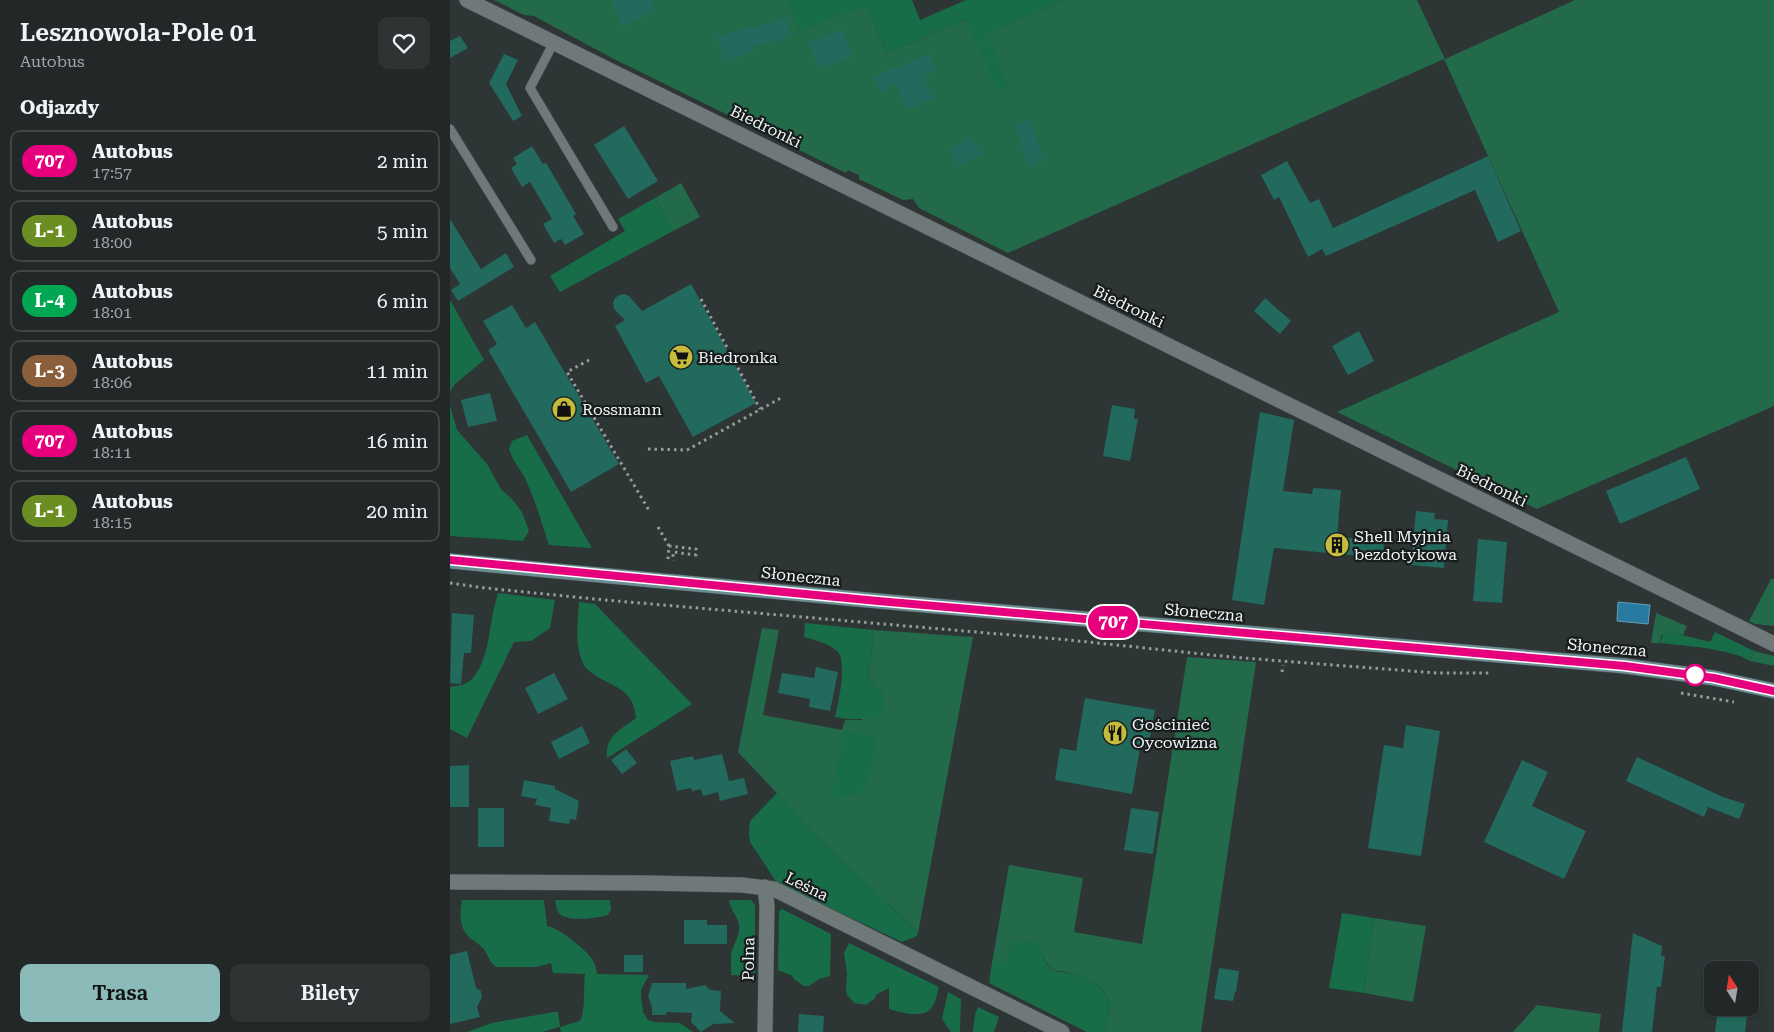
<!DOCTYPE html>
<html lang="pl">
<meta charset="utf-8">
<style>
body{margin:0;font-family:"Roboto Serif",serif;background:#2e3434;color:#f1f3f6;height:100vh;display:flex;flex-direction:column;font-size:19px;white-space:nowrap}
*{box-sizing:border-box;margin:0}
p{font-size:16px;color:#a2a6a8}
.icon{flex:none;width:28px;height:28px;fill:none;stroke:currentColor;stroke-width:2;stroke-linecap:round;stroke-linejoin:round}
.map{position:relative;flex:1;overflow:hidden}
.sheet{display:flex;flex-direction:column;background:#222828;width:450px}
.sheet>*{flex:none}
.badge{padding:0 10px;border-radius:16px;font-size:18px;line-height:32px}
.needle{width:32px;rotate:348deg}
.tools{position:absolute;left:1254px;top:961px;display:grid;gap:10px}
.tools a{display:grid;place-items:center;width:55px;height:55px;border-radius:10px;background:#222828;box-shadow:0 1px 4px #0004,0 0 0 1px #3f4445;font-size:25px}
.map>.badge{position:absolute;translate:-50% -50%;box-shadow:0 0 0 2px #fff}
h2{padding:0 20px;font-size:19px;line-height:45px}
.round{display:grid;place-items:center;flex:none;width:52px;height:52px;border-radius:10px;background:#2e3434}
.headline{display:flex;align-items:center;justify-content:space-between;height:85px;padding:0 20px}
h1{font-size:24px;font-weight:600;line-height:38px}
.primary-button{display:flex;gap:10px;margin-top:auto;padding:10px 20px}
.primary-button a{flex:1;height:58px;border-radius:10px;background:#8bbbb9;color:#111;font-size:20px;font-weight:600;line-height:58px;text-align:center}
.primary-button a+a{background:#2e3434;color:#f1f3f6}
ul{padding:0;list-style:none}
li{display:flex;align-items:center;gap:15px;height:62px;margin:0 10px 8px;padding:0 10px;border:2px solid #3f4445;border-radius:10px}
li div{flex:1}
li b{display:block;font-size:19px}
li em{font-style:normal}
li .badge{min-width:55px;font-weight:700;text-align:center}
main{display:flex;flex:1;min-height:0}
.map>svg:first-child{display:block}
.green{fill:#236a4a}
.forest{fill:#186d49}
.water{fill:#297aa1;stroke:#659fba}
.building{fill:#226a5d}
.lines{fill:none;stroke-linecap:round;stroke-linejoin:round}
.lane-casing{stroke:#4a5151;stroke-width:10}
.street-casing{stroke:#4a5151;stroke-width:16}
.secondary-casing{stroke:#4a5151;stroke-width:16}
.path{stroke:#969c9c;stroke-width:3;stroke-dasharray:2.5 4;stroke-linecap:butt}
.lane{stroke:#6f7979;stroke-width:9}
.street{stroke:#6f7979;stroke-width:15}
.secondary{stroke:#6a8c93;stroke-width:15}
.line-casing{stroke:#fff;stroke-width:11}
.line{stroke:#e6007e;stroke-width:8}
.stop-dot{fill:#fff;stroke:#e6007e;stroke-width:2.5}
.labels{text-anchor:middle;stroke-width:4.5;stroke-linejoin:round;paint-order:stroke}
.street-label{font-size:16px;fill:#f0f5f5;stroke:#181c1c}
.poi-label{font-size:16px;fill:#f0f5f5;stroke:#181c1c;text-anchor:start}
</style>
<main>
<section class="sheet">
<div class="headline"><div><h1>Lesznowola-Pole 01</h1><p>Autobus</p></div><a class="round"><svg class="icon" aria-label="heart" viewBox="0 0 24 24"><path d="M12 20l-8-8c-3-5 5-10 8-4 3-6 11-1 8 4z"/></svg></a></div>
<h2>Odjazdy</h2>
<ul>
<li><span class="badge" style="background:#e6007e;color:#fff">707</span><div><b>Autobus</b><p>17:57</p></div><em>2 min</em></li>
<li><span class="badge" style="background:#6b8e23;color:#fff">L-1</span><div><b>Autobus</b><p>18:00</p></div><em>5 min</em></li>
<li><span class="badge" style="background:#00a651;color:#fff">L-4</span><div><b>Autobus</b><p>18:01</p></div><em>6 min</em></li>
<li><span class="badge" style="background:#8b5e3c;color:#fff">L-3</span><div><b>Autobus</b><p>18:06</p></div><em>11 min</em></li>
<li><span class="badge" style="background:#e6007e;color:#fff">707</span><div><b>Autobus</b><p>18:11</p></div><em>16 min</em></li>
<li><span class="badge" style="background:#6b8e23;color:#fff">L-1</span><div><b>Autobus</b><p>18:15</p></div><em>20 min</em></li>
</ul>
<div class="primary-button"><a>Trasa</a><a>Bilety</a></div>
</section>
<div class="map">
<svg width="1324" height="1032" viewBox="0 0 1324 1032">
<rect width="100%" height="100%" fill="#2d3535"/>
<path class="green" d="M44,0H337L350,31L416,5L437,53L517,19L547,90L557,86L537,33L615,0H967L995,59L1125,0H1324V406L1087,509L887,412L1109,312L994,59L558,253L469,208L463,199L453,200L409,179V175L398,170L396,173L164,59L84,16L74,15Z
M231,183L250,217L223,231L205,198Z
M1321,579H1324V626L1305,624L1299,621Z
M1206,613L1237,626L1233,635L1220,632L1211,636L1210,643H1201Z
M312,628L329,630L313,715L392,730L395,720H412L434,696L418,677L424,630L523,637L468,933L372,841L288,752Z
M1304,651L1324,656V666L1300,661Z
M737,657L806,662L751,1032H653C655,1024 660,1014 660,1006C659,988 635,976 620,973C614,971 606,972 601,968C594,962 593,953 589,945H561L556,963H542L559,865L633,878L624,932L692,944Z
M924,918L976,926L963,1002L914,993Z
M1087,1005L1151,1014L1149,1032H1063Z"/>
<path class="forest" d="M337,0H462L470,20L516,0H615L538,33L557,86L546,91L517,19L437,53L416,5L350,32Z
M205,198L223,231L110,292L100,276L175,231L168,219Z
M0,300L34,360L5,384L0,392Z
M0,405L7,430L37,464L51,489L62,499L72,512L79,531L73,541L0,536Z
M77,435L142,548L99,545L85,502L75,478L63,459L59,449L62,441Z
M48,593L105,600L100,628L81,641L64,642L17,738L0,729V687C7,686 16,685 22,679C35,664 38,643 41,624C42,614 45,604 48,593Z
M129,602L145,604L242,704L157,758C155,736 170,730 186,718C183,686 162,688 142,673C139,670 135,668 134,665C124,646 128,622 129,602Z
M355,623L424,630L418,677L434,696L432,717C416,719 401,721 385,717C388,704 398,661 387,651C378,643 365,640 354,637Z
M1220,632L1260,642L1265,632L1304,651L1300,661C1279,648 1235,646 1210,643L1214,633Z
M393,731L425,737L423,767L413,793L381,799Z
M327,793L372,841L468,933L467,936L452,942L327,883L300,842L299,833L300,821Z
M12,900H94L97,926C108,927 135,949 142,959C145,963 146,968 147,974L199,975L191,990V997L193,1012L198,1020L205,1022L230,1023L243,1032H111L110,1027L92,1032H17L42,1023L104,1012H108L110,1027L130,1021C136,1007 133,990 135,974L103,973L101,963L87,967H46C38,960 38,954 33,948C29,944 24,941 20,938C8,927 10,913 12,900Z
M105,900H160L161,909L158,915C147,918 115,923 108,912C106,908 106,904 105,900Z
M279,900H301L305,905V976L281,975C282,967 279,955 283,948C286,940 290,934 289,925C288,916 281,912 279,900Z
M332,909L381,934L380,976L369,979L359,986H354L345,980L341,975L328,970L329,911Z
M892,913L924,918L914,993L879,988Z
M572,941C602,941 586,958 602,969C607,973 618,972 624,974C638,977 659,990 660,1006C660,1014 655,1024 653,1032H637L539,983L542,963H556L561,945Z
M399,943L489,987C487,994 486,1002 482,1007C474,1020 450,1012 439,1009V988L427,994L424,999L416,1005L404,1003L397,995L396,988L397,974L394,953Z
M498,992L511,999L510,1032H501L492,1019Z
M528,1007L549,1017L544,1032H523L525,1014Z"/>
<path class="water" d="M1168,602L1200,605L1198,624L1167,621Z"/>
<path class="building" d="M161,0H200L205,11L172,26Z
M336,19L341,37L302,46L304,52L274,61L267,36Z
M392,30L402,56L370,69L359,43Z
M10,36L18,48L0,58V41Z
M54,54L68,60L56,84L72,116L63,121L39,83Z
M480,54L486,71L473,76L483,99L457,109L447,84L431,92L424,76Z
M580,119L593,160L578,165L565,124Z
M174,126L208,181L178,199L144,145Z
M521,137L531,154L509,166L499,149Z
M82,146L93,164L96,163L105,178L126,214L123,216L134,234L115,245L111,239L104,243L93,224L102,219L80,182L72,187L61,168L67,164L63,158Z
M1038,156L1071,231L1048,242L1025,190L876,256L872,249L858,257L829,197L824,200L811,175L837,161L860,203L869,199L883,228Z
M0,219L31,269L56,253L64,267L8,301L1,290L10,284L0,268Z
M241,284L306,403L243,437L209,376L196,383L165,326L175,320L164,309L163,303L165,298L169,295L174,294L179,296L192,311Z
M815,298L841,321L830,334L804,311Z
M62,305L76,328L85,322L169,464L121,492L38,350L47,344L33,321Z
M909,331L924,361L898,375L882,346Z
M40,393L47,421L18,427L11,400Z
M662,405L685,409L684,419H688L680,461L653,456Z
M810,412L844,420L833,491L862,494L863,488L891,490L887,537L934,541L933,558L824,548L814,605L782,600Z
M1236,457L1250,489L1170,524L1156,491Z
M966,511L985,513L984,519L998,520L994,568L961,565Z
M1028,539L1057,542L1052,603L1023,601Z
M2,613L24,615L21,653H14L11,684L0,683Z
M366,667L388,672L380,711L359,707L360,699L328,693L332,673L364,678Z
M104,673L118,699L88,714L75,688Z
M635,698L705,710L698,749L690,748L682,794L605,780L610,748L626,751Z
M956,725L990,731L971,856L918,848L934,745L953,748Z
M132,726L140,743L109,759L101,742Z
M176,749L187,763L172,774L161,760Z
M272,754L279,781L294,778L298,794L270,801L268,792L253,796L251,789L242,791L241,788L227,791L220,761L243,756L244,760Z
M1187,757L1273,797L1295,804L1289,819L1258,807L1254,817L1176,781Z
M1072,760L1098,772L1082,806L1136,831L1114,879L1034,842Z
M19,765V807H0V766Z
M74,780L105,786V789L129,801L126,820L120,819L119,824L99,821L101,808L85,805L87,799L71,796Z
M28,808H54V847H28Z
M681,808L709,812L703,854L674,850Z
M234,920H257V925H277V944H234Z
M1183,933L1212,946L1211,956H1215L1211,987H1207L1202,1032H1172Z
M17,951L26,988L31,991L32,997L27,1007L30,1017L0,1024V955Z
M174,955H193V972H174Z
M769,968L789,971L786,992H785L783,1001L764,999Z
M202,983H236V989L255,985L260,990L271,991L270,1011L285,1023L263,1024L251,1032L241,1022L242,1013L217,1012L215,1015H202V1007L198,996Z
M1268,1008H1298L1295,1032H1265Z
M349,1014L374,1016L373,1032H348Z"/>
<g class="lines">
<defs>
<path id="lane" d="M104,42L80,88L163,227
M0,129L81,260"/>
<path id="street" d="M17,0L1324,644
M0,882L197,883L292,885L324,889L612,1032
M315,887L317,906L315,1032"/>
<path id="secondary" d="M0,561L428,601L1175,666L1264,678L1324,691"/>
</defs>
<use href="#lane" class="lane-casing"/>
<use href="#street" class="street-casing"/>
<use href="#secondary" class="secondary-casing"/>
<path class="path" d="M251,299L310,409
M139,360L117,372L200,512
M198,449L237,450L331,398
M208,527L219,546L218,560
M219,546L246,549V555L223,552V561
M0,583L35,588L155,600L619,640L781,657L986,673H1039
M832,672L833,665
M1231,693L1284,702"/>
<use href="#lane" class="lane"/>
<use href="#street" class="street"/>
<use href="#secondary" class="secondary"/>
</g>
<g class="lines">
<defs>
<path id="line" d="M0,560L428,601L1175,666L1264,678L1324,691"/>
</defs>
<use href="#line" class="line-casing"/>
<use href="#line" class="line"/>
</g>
<defs>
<symbol id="supermarket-disc" viewBox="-11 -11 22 22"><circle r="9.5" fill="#c5bc3d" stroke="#181c1c"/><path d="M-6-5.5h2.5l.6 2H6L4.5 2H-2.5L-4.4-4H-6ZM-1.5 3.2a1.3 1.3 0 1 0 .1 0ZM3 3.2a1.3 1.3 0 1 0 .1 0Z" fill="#111"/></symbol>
<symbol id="shop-disc" viewBox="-11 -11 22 22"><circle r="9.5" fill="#c5bc3d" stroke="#181c1c"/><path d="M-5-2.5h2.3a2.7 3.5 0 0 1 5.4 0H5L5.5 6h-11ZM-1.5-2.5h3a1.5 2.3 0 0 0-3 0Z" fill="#111"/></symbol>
<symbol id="building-disc" viewBox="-11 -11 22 22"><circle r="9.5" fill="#c5bc3d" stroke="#181c1c"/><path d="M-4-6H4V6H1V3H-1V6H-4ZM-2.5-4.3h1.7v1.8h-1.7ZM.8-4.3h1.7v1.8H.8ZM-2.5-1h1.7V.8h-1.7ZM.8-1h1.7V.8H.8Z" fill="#111"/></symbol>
<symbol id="restaurant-disc" viewBox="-11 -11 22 22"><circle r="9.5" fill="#c5bc3d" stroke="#181c1c"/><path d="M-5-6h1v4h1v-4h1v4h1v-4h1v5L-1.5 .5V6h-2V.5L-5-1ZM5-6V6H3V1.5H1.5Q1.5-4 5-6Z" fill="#111"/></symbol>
</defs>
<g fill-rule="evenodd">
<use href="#supermarket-disc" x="217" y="343" width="28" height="28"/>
<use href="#shop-disc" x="100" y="395" width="28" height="28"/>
<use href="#building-disc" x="873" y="531" width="28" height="28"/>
<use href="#restaurant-disc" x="651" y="719" width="28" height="28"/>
</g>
<circle class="stop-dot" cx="1245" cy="675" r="10"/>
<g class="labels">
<g class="street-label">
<text transform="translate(316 126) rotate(26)" y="6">Biedronki</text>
<text transform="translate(679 306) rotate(26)" y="6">Biedronki</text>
<text transform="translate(1042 485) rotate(26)" y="6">Biedronki</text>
<text transform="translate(351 576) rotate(6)" y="6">Słoneczna</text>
<text transform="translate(754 612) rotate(5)" y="6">Słoneczna</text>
<text transform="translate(1157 647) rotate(5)" y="6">Słoneczna</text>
<text transform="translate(357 886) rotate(26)" y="6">Leśna</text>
<text transform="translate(298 959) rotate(-89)" y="6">Polna</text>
</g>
<g class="poi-label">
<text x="248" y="363">Biedronka</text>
<text x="132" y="415">Rossmann</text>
<text x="904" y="542">Shell Myjnia<tspan x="904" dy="18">bezdotykowa</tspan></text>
<text x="682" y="730">Gościnieć<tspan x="682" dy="18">Oycowizna</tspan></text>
</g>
</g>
</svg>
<div class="tools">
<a><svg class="needle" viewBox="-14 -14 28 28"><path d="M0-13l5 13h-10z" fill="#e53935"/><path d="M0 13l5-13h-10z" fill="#a2a6a8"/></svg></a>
</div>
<b class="badge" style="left:663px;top:622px;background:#e6007e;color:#fff">707</b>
</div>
</main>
